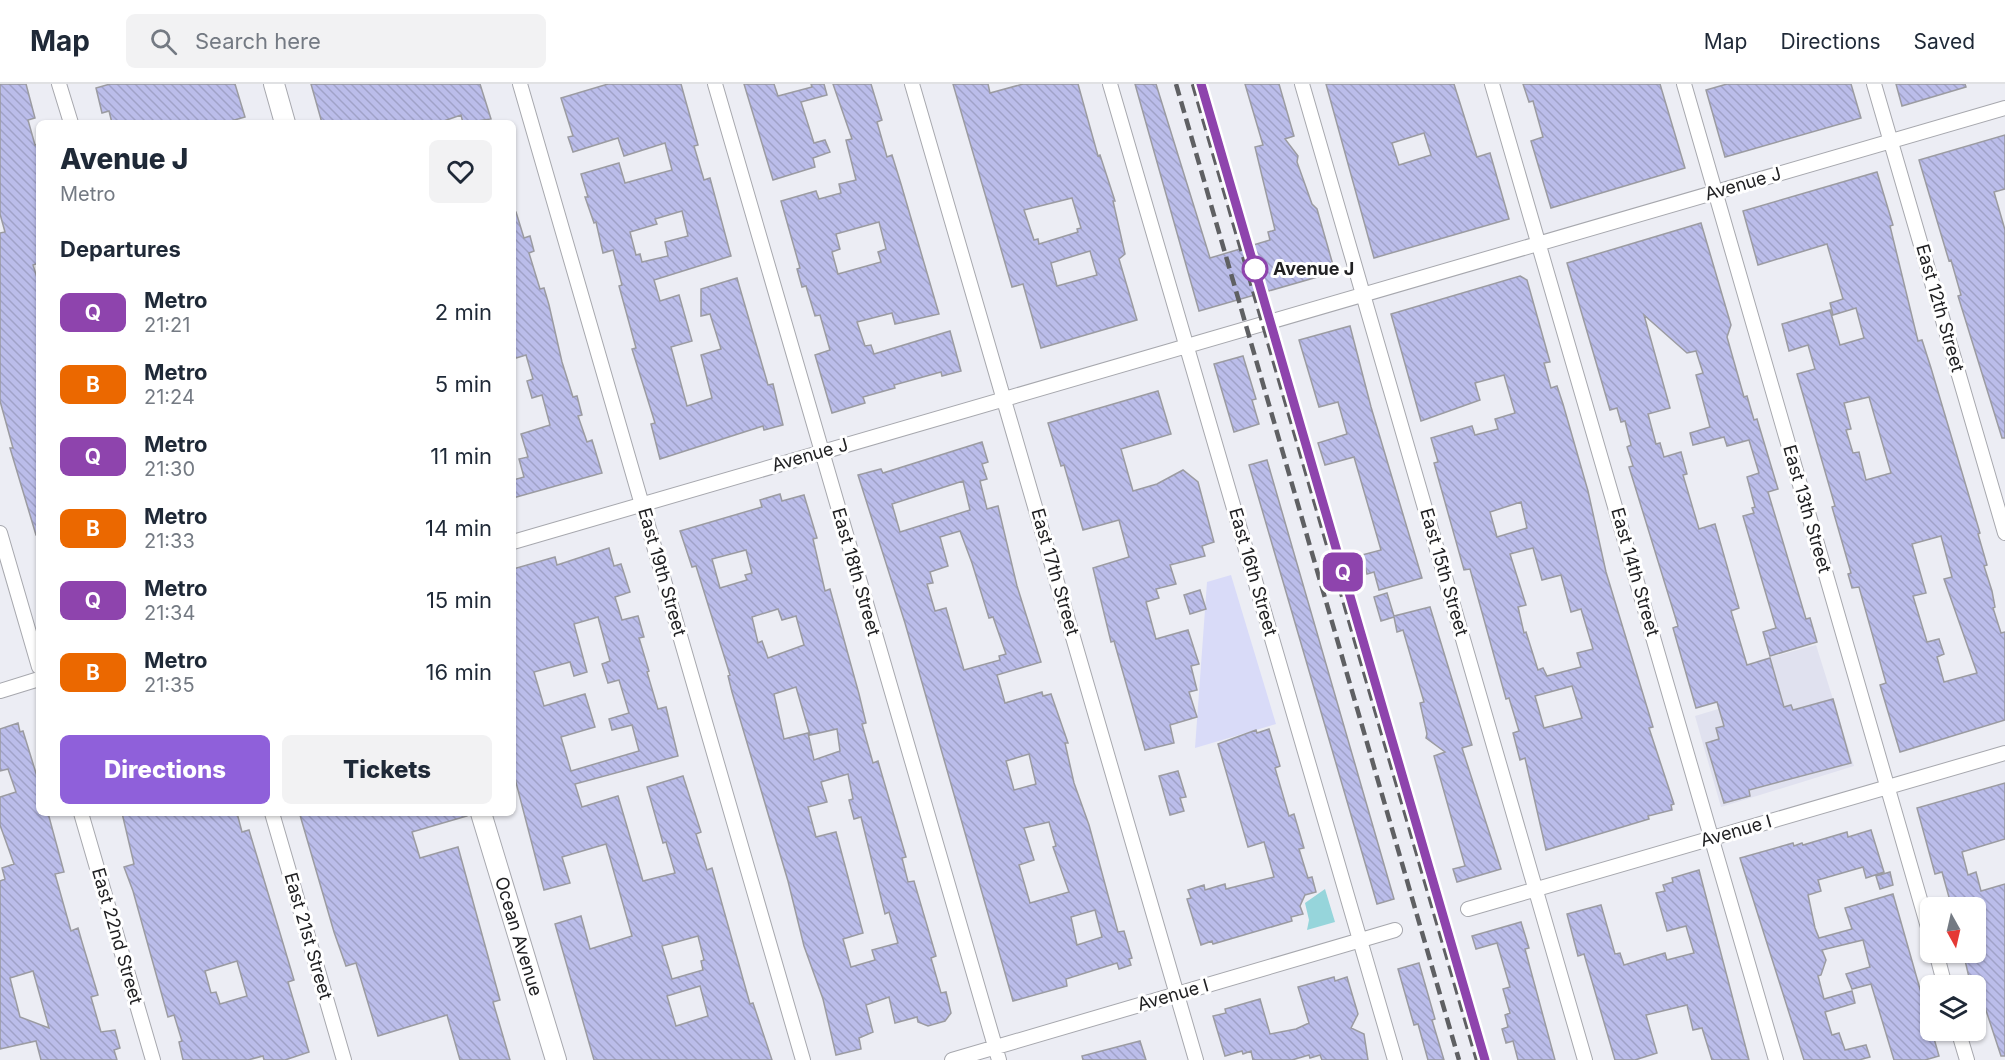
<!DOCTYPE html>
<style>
body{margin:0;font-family:Inter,sans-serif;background:#f2f2f3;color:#1f2937;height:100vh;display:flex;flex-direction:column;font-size:22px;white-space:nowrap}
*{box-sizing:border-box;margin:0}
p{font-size:20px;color:#747a83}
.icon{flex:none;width:33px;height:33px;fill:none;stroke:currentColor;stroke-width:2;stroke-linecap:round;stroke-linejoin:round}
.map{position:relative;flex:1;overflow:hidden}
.panel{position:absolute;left:36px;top:36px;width:480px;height:696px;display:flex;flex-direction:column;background:#fff;border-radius:9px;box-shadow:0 2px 4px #0004}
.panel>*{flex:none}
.badge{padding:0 12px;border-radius:9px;font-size:21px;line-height:39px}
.needle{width:39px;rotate:172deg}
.controls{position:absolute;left:1920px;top:813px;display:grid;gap:12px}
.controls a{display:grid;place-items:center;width:66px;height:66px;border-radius:9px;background:#fff;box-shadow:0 2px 4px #0004;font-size:30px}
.map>.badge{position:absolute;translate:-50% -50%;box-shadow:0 0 0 3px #fff}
h2{padding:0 24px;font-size:22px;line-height:54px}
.round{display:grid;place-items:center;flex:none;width:63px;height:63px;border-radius:9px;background:#f2f2f3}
.headline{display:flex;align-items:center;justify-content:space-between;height:102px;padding:0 24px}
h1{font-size:28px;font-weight:800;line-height:45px}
.cta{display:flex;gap:12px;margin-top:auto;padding:12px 24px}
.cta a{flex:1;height:69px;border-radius:9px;background:#8f60da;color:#fff;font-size:24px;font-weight:800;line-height:69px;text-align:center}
.cta a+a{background:#f2f2f3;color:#1f2937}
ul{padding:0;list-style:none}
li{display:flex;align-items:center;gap:18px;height:72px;padding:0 24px}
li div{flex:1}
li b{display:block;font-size:22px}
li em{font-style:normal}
li .badge{min-width:66px;font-weight:700;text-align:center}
header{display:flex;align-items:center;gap:36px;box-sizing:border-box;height:84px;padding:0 30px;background:#fff;border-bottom:2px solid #e0e1e3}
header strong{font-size:28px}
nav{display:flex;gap:33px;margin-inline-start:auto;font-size:21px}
.search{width:420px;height:54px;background:#f2f2f3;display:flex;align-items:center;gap:15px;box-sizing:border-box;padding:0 21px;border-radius:9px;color:#747a83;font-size:22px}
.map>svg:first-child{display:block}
.built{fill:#e0e1ef}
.garden{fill:#d9dbf8}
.water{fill:#96d5db}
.building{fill:url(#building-back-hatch);stroke:#9b9ba1;stroke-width:1.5;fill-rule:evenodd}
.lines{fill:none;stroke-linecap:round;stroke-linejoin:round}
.minor-casing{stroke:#a7a8ae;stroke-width:16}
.secondary-casing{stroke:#a7a8ae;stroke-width:22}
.minor{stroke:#fff;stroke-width:14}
.secondary{stroke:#fff;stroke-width:20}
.rail{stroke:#5f6063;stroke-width:4.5;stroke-dasharray:12 6;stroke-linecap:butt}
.line-casing{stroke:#fff;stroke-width:14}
.line{stroke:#8e44ad;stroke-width:9}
.stop-dot{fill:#fff;stroke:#8e44ad;stroke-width:3}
.labels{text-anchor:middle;stroke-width:6;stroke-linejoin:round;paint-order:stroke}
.street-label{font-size:18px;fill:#212123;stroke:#fff}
.stop-label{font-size:18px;font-weight:bold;fill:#212123;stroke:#fff;text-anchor:start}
</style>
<header>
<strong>Map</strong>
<div class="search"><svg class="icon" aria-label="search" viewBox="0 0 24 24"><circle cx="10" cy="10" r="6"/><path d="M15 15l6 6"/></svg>Search here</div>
<nav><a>Map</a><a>Directions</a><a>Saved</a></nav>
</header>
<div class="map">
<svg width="2005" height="976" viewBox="0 0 2005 976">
<defs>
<pattern id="building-back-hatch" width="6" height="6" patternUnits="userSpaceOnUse" patternTransform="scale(1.5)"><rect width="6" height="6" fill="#bbbdea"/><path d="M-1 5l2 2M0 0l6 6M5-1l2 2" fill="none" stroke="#a0a2c8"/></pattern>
</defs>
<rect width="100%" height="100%" fill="#ecedf4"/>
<path class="built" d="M1816,561L1854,682L1721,723L1695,632L1765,611L1756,577Z"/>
<path class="garden" d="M1231,491L1276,640L1195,664L1207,498Z"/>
<path class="water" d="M1325,805L1335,838L1307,846L1309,836L1305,819Z"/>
<path class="building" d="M0,0H26L35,34L28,36L35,61L39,60V179L33,181L39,200V451H36L10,364H13L0,317V149L5,148L0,130Z
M110,0H235L245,33L224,39H112L109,27L102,29L96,4Z
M311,0H480L491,35L463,39L461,31L438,39H322Z
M608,0H681L698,61L694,62L704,96L710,94L731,172L654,196L660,217L679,211L692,257L671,263L687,322L712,314L701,271L721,265L710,230L701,232V205L737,194L768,301L773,300L783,341L764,346L763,342L660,375L651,340L655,339L632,265L636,264L619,202L622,201L613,166L603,169L596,138L594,139L585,113H588L581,90L619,79L625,99L672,86L665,59L624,72L618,54L573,68L568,53L573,52L561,14ZM682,127L688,152L665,158L668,172L642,178L640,170L636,171L630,148L657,140L655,135Z
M744,0H774L778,12L812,3L811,0H824L827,11L801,18L814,59L825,56L830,68L813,74L815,83L773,96Z
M833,0H871L882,36L877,38L887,73L892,71L901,100L939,230L895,240L892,229L857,238L865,262L871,261L874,270L950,247L961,287L942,292L941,288L894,301L895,304L863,313L865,319L832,329L815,271L830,266L820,231L815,232L806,202L802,203L797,185L800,184L781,117L816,107L819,115L841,109L839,100L856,96L846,56L852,55ZM879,138L886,165L878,168L881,178L838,190L832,168L840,165L836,150Z
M953,0H988L990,9L1023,0H1078L1098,72L1100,71L1115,117H1113L1125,170L1119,175L1137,236L1041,264L1023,200L1012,203ZM1072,114L1081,144L1077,145L1078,148L1039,160L1038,155L1034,156L1024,126ZM1090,167L1097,191L1057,202L1051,179Z
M1135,0H1156L1210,174L1270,156L1268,148L1275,146L1255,63L1263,61L1245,0H1279L1294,52L1285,55L1298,72L1297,78L1312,120L1317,125L1335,188L1199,227Z
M1326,0H1454L1477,73L1490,69L1509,135L1374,174ZM1424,49L1431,71L1399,81L1392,59Z
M1523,0H1660L1685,84L1551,124L1531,57L1543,53L1533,17L1529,18Z
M1727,0H1851L1861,34L1725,73L1706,6Z
M1896,0H1965L1966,3L1902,22Z
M2005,51V105L1994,108L2005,146V354H2002L1958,212L1961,211L1951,176L1949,177L1919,76Z
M1877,88L1893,141L1890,142L1918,257L1922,256L1931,284L1980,449L1978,450L1987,481L1984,482L1992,507L1995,523L1993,524L2001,549L2005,548V636L1900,668L1880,601L1886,599L1859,503L1852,504L1848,490L1851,489L1832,423L1835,422L1797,290L1815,285L1808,261L1789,267L1782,240L1830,226L1840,261L1864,254L1856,224L1833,231L1830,219L1843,215L1827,160L1758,181L1743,127ZM1869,313L1891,389L1866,396L1859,368L1853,369L1846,346L1851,345L1844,319ZM1941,452L1952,493L1944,495L1977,589L1944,598L1937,573L1944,570L1939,555L1927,558L1913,512L1926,509L1912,460Z
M513,128H516L524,154L530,152L534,167L529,169L540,205L544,204L549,221L562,278L573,313L577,312L582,331L578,332L587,358L592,356L602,389L513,414V396L524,393L519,375L528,373L521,350L550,341L542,311L532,314L527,297L533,295L526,271L513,275Z
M1701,139L1731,241L1727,253L1744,313L1747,312L1754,336L1757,335L1778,405L1768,408L1806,535L1810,534L1817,558L1770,572L1763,548L1776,544L1743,432L1754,429L1752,424L1755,423L1747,393L1759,389L1749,356L1727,362L1724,353L1693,361L1690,349L1710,343L1696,291L1703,289L1696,267L1687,269L1644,231L1670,324L1648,330L1656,360L1660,359L1664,373L1681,368L1687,390L1683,391L1699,445L1715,440L1739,524L1731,527L1747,581L1770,574L1784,623L1791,621L1793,626L1833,615L1851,679L1749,706L1750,712L1724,719L1706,659L1719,655L1716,644L1724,642L1717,618L1696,624L1673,544L1678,542L1629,383L1633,382L1627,363L1631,361L1625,337L1621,338L1617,324L1610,326L1567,179Z
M1520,192L1527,196L1550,278L1544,279L1551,304L1557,302L1563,320L1588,407L1606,488L1653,643L1649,644L1674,720L1671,721L1672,726L1648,732L1649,735L1546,766L1525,674L1520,676L1513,649L1519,647L1509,614L1506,615L1470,485L1464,486L1434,379L1438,378L1431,354L1472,342L1475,351L1498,345L1495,335L1515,329L1504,291L1475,299L1480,316L1421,337L1391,230ZM1521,418L1527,444L1497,453L1490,428ZM1533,464L1542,496L1561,491L1571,528L1581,525L1593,565L1577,569L1581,583L1547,592L1543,584L1538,586L1526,548L1524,549L1518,523L1526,521L1510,470ZM1572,602L1582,634L1544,644L1535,612Z
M1350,242L1371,323L1422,494L1379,506L1374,488L1367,490L1362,471L1381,466L1354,373L1325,381L1318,359L1347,350L1338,318L1319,323L1299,256Z
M1243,272L1256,315L1252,316L1259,340L1234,348L1214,280Z
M1158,307L1171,350L1121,365L1133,407L1157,400L1183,386L1198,398L1214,458L1202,462L1205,472L1170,481L1176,500L1156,505L1159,514L1146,518L1156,555L1188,546L1199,580L1191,582L1197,606L1189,608L1197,633L1170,641L1174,659L1145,666L1114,557L1111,558L1093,484L1129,473L1119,436L1083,446L1064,381L1061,382L1048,339Z
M982,358L988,378L982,380L987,395L980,397L987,425L998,422L1017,502L1041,578L997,591L1005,619L1042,608L1043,612L1051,610L1068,659H1065L1074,699L1089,741L1118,848L1124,847L1132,874L1129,875L1131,881L1119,885L1117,879L1066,895L1067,902L1013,917L905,539L858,391L881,385L883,389ZM963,397L970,426L900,448L892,420ZM960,447L972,479L989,534L993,533L1006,570L999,572L1000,576L964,586L946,524L935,527L927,500L933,499L930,488L948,482L940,453ZM1029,670L1036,700L1014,706L1006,677ZM1049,738L1056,762L1053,763L1069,808L1030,819L1019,781L1034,776L1024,744ZM1095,826L1102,853L1077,861L1071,833Z
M1267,376L1394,815L1377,820L1249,381Z
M780,410L782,417L804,411L817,454L813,455L825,507L830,505L859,610L866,639L862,640L873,679L878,677L906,773L902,774L908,798L914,797L936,872L931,874L941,909L946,908L951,929L945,937L928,942L918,938L917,933L895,939L889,913L866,921L873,948L859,954L861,965L836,971L823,915L804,862L788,797L732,608L728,592L730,591L696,482L692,483L680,447L762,423L760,416ZM746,466L752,489L745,491L747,496L720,504L712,475ZM778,525L782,536L796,532L804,561L768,574L762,557L758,559L752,533ZM796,603L810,651L837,645L840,667L814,676L808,649L784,655L774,610ZM848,690L853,715L849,716L854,735L861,733L885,830L889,828L898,859L872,866L875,876L851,883L843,855L863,849L836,748L816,753L808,723L827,718L821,698Z
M609,464L614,482L621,480L630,508L615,513L622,536L638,532L644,553L639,554L649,587L647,588L658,625L666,623L678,672L575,700L582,723L618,712L643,797L675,789L666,758L663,759L647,703L683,692L701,748L696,750L707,786L712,784L750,920L753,919L772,976H594L555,840L581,832L590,865L632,852L606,760L562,773L570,799L544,806L513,687V485L555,473L557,481ZM598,533L610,577L602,580L608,599L619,596L629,629L609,635L612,646L632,641L639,667L571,687L561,653L595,643L585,610L544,622L534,588L570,578L574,592L587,588L574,540ZM698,852L704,876L701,877L703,886L672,895L662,862ZM700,902L708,932L676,942L667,912Z
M1200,506L1206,525L1190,530L1184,511Z
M1387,509L1394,532L1430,523L1472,661L1462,664L1501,785L1457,798L1453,785L1465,782L1434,672L1445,668L1426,654L1427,650L1420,619L1424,618L1403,546L1397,548L1394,533L1381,537L1374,513Z
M18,639L20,648L23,647L39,699V729H48L64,788L55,790L71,847L78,844L82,858L98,911L91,913L101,948L115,946L120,964L114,966L117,976H41L36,957L0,965V797L5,795L2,784L14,780L0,741V713L16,708L8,685L0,687V645ZM33,887L49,944L20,933L10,894Z
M1269,645L1280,682L1275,684L1289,732L1294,730L1304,764L1299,765L1308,794L1312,793L1316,808L1305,811L1300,822L1303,830L1291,833L1292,837L1213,860L1212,857L1201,861L1187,815L1191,814L1188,806L1204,801L1205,806L1225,800L1226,805L1274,793L1264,758L1248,763L1218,660L1256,646L1257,649Z
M1178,687L1186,713L1180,714L1184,727L1170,731L1159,692Z
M2005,699V755L1962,768L1968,791L1976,788L1981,807L2005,800V972H2001L1979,905L1971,902L1964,872L1976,869V824H1952L1942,788L1935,790L1917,724Z
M122,729H237L242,748L249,746L271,819L294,896L288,898L309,968L285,976H264L263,972L248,976H183L179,958L182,957L174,931L168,933L133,807L124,783L134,780ZM237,877L247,912L220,920L216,908L211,909L205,887Z
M308,729H467V732L412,748L420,774L458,763L500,916L493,918L510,976H460L447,931L378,952L356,879L346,882L334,848L300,731Z
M1871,746L1884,788L1866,794L1863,783L1818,796L1821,807L1808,811L1815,844L1819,854L1852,845L1845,824L1893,810L1939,972L1925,976H1894L1871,900L1852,905L1846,890L1870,883L1863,856L1822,866L1826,876L1821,891L1818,892L1824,915L1852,907L1855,919L1825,928L1832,951L1839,949L1845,966L1866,961L1870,973L1859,976H1804L1740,774L1793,759L1794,762L1802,759L1803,761L1847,748L1848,753Z
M1699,786L1749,976H1712L1702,944L1693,946L1687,921L1646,931L1657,969L1635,976H1615L1584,870L1578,872L1567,830L1601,821L1615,870L1620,869L1624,881L1665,869L1667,876L1694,869L1686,842L1667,847L1656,809L1665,807L1663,801L1673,798L1672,794Z
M1890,788L1893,801L1880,805L1876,792Z
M1521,838L1529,864L1525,865L1555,976H1518L1513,957L1506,959L1502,945L1508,943L1505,931L1510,929L1503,905L1510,903L1497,859L1476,865L1472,852Z
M1419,879L1435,935L1432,936L1444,976H1428L1418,940L1414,941L1398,885Z
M1334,893L1335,897L1347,893L1358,930L1351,944L1364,950L1368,976H1322L1320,971L1310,974L1309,971L1292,976H1253L1251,967L1243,970L1242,967L1225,972L1213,932L1226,929L1225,925L1260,915L1270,950L1296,945L1309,939L1298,903Z
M1140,957L1146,976H1083L1082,972Z"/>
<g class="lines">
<defs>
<path id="minor" d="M59,0L71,39
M520,0L803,976
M715,0L999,976
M912,0L1196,976
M1110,0L1395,976
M1302,0L1585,976
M1492,0L1776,976
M1684,0L1930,850
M1874,0L2005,449
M0,449L39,583
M513,458L2005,24
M0,607L39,595
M81,729L153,976
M272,729L344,976
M1468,825L2005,669
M1936,868L1945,902
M1958,946L1967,976
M952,976L1395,846"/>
<g id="secondary">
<path d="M274,0L285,39"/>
<path id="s1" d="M481,729L556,976"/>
</g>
</defs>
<use href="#minor" class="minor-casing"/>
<use href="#secondary" class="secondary-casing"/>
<use href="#minor" class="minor"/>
<use href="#secondary" class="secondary"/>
<path class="rail" d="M1176,0L1459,976
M1193,0L1477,976"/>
</g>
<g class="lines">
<defs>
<path id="line" d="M1201,0L1485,976"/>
</defs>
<use href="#line" class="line-casing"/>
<use href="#line" class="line"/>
</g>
<circle class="stop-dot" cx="1255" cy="185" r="12"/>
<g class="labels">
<g class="street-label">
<text transform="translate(1743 100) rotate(-16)" y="6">Avenue J</text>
<text transform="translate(1940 224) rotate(74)" y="6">East 12th Street</text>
<text transform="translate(810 371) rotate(-16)" y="6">Avenue J</text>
<text transform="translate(1807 425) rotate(74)" y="6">East 13th Street</text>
<text transform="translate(662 488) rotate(74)" y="6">East 19th Street</text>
<text transform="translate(856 488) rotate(74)" y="6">East 18th Street</text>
<text transform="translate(1055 488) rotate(74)" y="6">East 17th Street</text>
<text transform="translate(1253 488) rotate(74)" y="6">East 16th Street</text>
<text transform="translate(1444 488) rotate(74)" y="6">East 15th Street</text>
<text transform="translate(1635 488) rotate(74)" y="6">East 14th Street</text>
<text transform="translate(1736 747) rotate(-16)" y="6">Avenue I</text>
<text transform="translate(117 852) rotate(74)" y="6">East 22nd Street</text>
<text transform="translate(308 852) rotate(74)" y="6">East 21st Street</text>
<text dy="6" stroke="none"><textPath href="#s1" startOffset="129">Ocean Avenue</textPath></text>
<text transform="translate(1173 911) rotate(-16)" y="6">Avenue I</text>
</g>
<g class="stop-label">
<text x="1273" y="191">Avenue J</text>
</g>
</g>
</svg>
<div class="controls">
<a><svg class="needle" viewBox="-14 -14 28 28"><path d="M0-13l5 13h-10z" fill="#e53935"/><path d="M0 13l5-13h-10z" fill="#747a83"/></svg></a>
<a><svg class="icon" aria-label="layers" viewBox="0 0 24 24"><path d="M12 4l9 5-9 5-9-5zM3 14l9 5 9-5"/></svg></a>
</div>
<b class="badge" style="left:1343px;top:488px;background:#8e44ad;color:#fff">Q</b>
<section class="panel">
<div class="headline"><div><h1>Avenue J</h1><p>Metro</p></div><a class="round"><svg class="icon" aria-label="heart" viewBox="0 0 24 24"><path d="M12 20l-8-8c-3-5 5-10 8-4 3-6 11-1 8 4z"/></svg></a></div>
<h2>Departures</h2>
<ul>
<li><span class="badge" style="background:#8e44ad;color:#fff">Q</span><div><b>Metro</b><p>21:21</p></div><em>2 min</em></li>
<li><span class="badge" style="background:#eb6800;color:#fff">B</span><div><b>Metro</b><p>21:24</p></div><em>5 min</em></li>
<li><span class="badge" style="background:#8e44ad;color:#fff">Q</span><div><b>Metro</b><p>21:30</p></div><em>11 min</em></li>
<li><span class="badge" style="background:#eb6800;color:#fff">B</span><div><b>Metro</b><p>21:33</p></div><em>14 min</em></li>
<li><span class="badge" style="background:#8e44ad;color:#fff">Q</span><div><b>Metro</b><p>21:34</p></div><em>15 min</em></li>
<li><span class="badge" style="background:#eb6800;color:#fff">B</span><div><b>Metro</b><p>21:35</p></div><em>16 min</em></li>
</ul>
<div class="cta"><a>Directions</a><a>Tickets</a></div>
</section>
</div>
